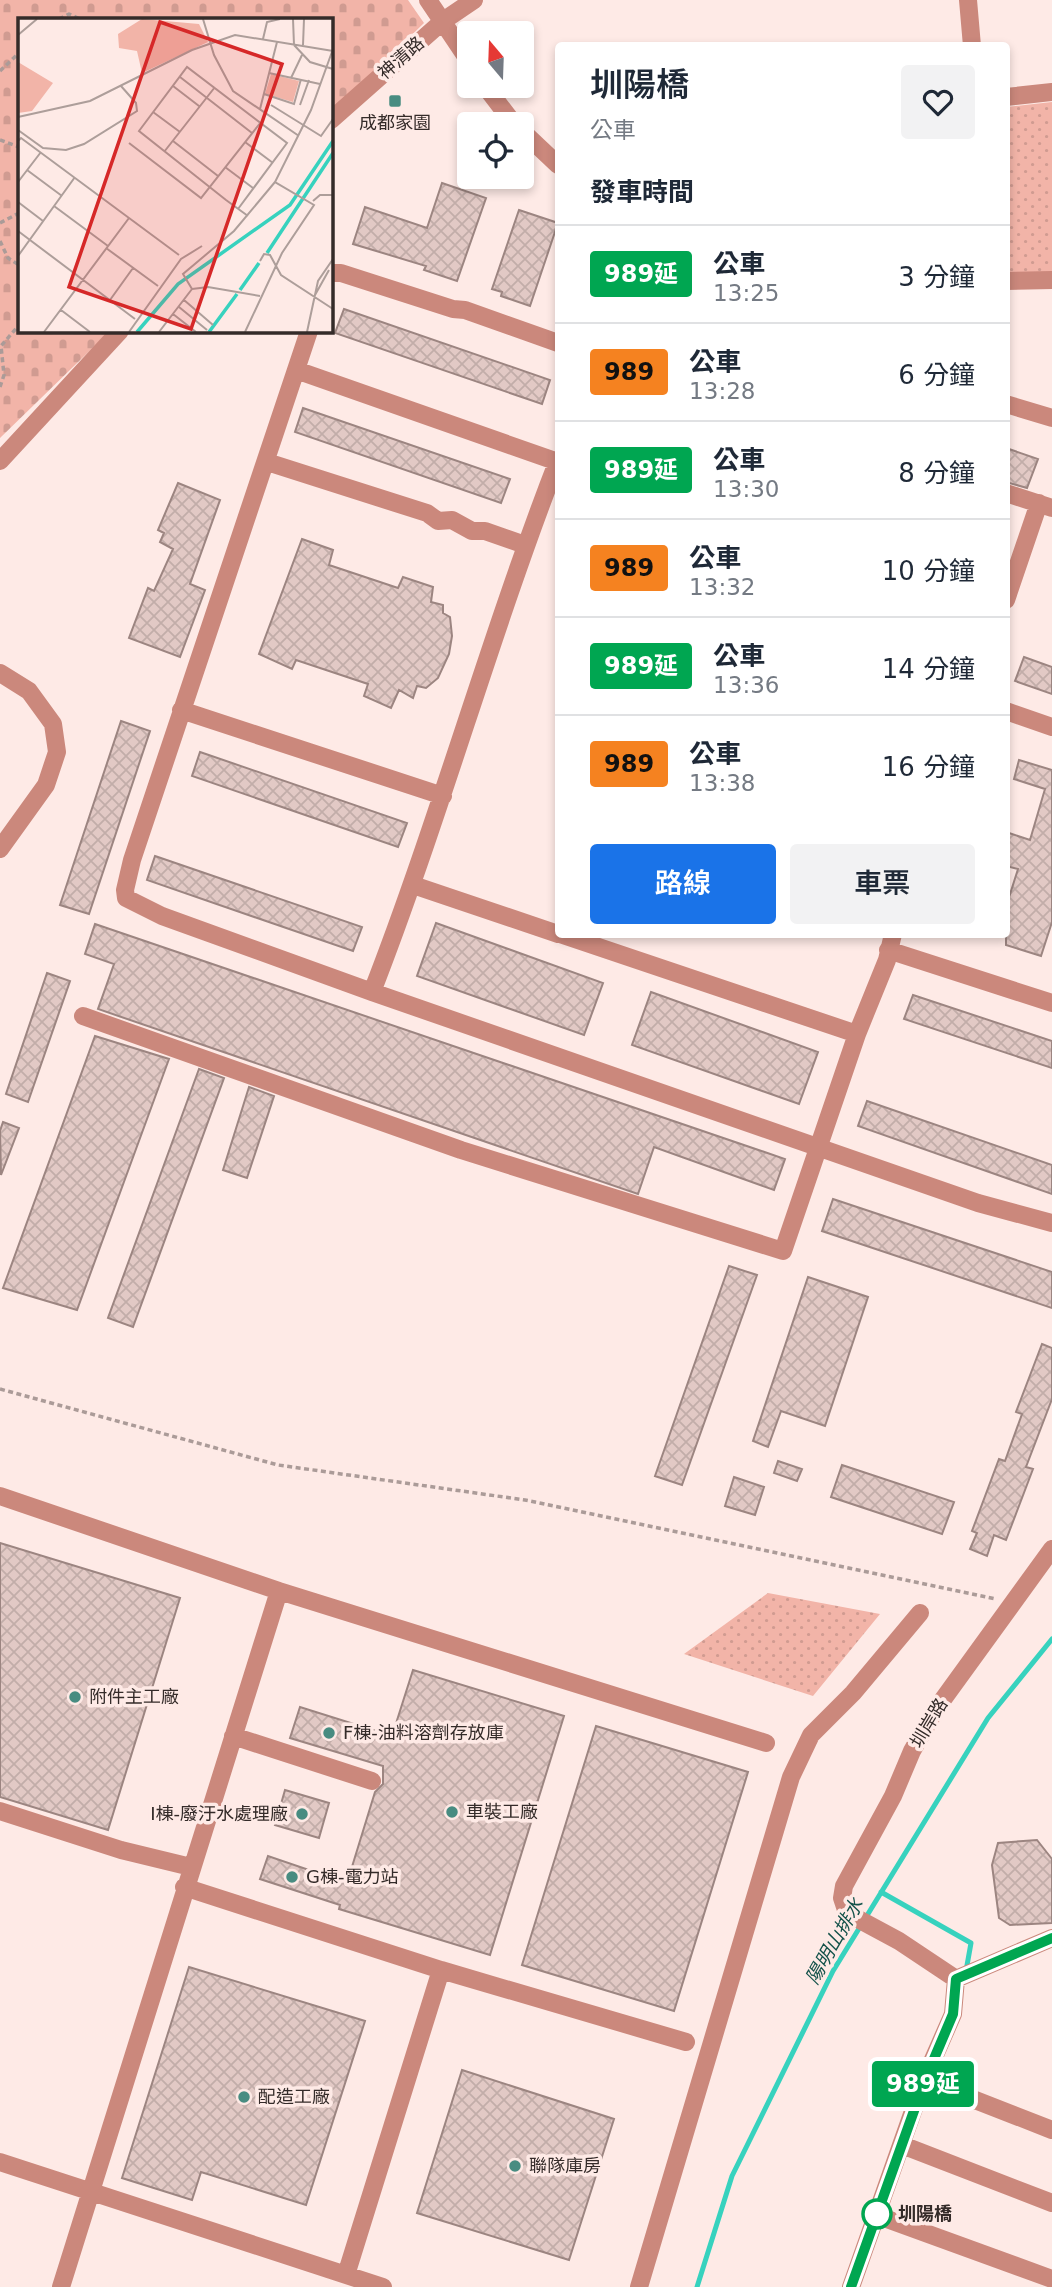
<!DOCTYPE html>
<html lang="zh-TW">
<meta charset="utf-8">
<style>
body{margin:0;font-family:"DejaVu Sans","Noto Sans TC",sans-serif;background:#f2f2f3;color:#1f2937;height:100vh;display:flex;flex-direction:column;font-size:26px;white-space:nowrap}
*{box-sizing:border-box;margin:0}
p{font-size:23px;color:#747a83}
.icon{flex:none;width:38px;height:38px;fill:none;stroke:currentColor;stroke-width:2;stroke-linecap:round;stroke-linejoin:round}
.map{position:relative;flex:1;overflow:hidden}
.drawer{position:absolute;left:555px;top:42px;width:455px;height:896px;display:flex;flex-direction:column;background:#fff;border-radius:7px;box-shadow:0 4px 10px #0003}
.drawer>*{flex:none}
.badge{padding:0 14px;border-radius:5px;font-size:24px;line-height:46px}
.needle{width:46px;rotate:341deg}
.fabs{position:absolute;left:457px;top:21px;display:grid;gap:14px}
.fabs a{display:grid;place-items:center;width:77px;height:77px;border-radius:7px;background:#fff;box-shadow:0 4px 10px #0003;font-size:35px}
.map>.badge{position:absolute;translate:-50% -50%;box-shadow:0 0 0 4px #fff}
h2{padding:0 35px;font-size:26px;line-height:63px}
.round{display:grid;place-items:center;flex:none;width:74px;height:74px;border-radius:7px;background:#f2f2f3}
.overview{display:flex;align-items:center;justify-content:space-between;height:119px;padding:0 35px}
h1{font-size:33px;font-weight:600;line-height:52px}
.cta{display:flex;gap:14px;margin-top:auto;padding:14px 35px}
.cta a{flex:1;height:80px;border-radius:7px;background:#1a73e8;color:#fff;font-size:28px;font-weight:600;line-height:80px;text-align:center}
.cta a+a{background:#f2f2f3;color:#1f2937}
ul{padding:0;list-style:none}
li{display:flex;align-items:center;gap:21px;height:98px;padding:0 35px;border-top:2px solid #e0e1e3}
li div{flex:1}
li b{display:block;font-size:26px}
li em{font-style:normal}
li .badge{min-width:77px;font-weight:700;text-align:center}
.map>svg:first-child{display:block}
.grass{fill:url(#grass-dots)}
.cemetery{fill:url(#cemetery-stones)}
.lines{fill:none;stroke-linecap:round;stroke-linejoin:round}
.stream{stroke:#37d2be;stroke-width:5}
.building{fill:url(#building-cross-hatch);stroke:#9c8581;stroke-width:2}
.path{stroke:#ab9b98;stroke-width:3.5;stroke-dasharray:5 3.5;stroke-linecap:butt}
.minor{stroke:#cb887c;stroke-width:18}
.line-casing{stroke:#fff;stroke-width:16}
.line{stroke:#00a651;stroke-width:10}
.poi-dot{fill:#488c81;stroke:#feeae6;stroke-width:2.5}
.stop-dot{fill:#fff;stroke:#00a651;stroke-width:3.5}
.labels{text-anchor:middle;stroke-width:7;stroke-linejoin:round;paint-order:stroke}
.street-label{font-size:18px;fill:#342b29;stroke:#feeae6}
.poi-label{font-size:18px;fill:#342b29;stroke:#feeae6;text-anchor:start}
.stop-label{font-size:18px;font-weight:bold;fill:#342b29;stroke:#feeae6;text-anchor:start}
.water-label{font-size:19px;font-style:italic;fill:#14524a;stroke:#feeae6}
.inset-river{fill:none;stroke:#37d2be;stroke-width:3.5}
.inset-road{fill:none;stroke:#ad9e9a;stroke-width:2}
.view{fill:#d62828;fill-opacity:0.15;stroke:#d62828;stroke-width:3.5}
.inset-edge{fill:none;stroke:#342b29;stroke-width:3.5}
</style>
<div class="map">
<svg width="1052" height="2287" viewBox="0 0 1052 2287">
<defs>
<pattern id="grass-dots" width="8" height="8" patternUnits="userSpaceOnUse" patternTransform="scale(1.75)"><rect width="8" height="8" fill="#f2b4a8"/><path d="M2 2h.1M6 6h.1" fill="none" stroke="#d09b91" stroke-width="1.8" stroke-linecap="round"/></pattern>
<pattern id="cemetery-stones" width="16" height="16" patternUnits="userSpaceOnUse" patternTransform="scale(1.75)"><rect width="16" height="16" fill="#f2b4a8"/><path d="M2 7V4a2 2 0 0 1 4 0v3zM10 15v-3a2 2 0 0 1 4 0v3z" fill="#d09b91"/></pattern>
<pattern id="building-cross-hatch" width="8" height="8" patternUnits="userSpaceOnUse" patternTransform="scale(1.75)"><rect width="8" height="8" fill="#e2c9c5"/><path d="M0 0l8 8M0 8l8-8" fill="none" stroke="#c2ada9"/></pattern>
</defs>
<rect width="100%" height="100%" fill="#feeae6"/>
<path class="grass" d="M1052,102V273L1006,275V107Z
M768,1593L880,1614L813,1696L684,1654Z"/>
<path class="cemetery" d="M0,0H408L424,23L331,114V19H19V331H110L0,438Z"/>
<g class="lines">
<path class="stream" d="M881,1892L971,1943L966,1971
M697,2287L732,2176L833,1971L988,1718L1052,1639"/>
</g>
<path class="building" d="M442,183L486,198L457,281L424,270L426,266L353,244L365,207L427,228Z
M519,210L558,223L530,306L501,296L502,292L492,289Z
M344,309L550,380L542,404L335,333Z
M303,408L510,479L501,503L295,432Z
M1006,448L1038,459L1027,488L1006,482Z
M178,483L220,500L190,584L205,590L180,657L129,638L148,588L154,591L173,549L160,542L164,533L158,530Z
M302,539L333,550L329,565L398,588L403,577L433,587L431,602L443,605V613L450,617L452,636L449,654L438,678L426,688L417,686L413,698L399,690L391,708L364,696L368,684L296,660L292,669L259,654Z
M1024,657L1052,667V694L1015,681Z
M121,721L150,731L89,914L60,905Z
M200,752L407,823L398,847L192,776Z
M1019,760L1052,770V922L1041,956L1006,945V907L1018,869L1006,866V832L1030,840L1045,789L1014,779Z
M155,856L362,927L353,951L147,880Z
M436,923L603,983L584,1035L417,976Z
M95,924L785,1159L774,1190L654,1147L638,1194L98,1009L114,964L85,954Z
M47,973L70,981L28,1102L6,1094Z
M651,992L818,1052L799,1104L632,1045Z
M913,995L1052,1041V1068L904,1019Z
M95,1036L169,1059L77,1310L3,1288Z
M199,1069L224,1078L133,1327L108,1318Z
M249,1087L274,1096L247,1178L223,1170Z
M867,1101L1052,1165V1194L858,1126Z
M3,1122L19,1128L1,1175L0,1131Z
M833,1199L1052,1272V1308L822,1231Z
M729,1266L757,1275L682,1485L655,1476Z
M808,1277L868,1297L825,1426L781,1411L768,1447L753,1441Z
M1042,1344L1052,1348V1399L1026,1467L1033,1469L1006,1540L994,1535L987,1556L970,1549L977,1533L972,1531L999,1459L1005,1461L1022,1414L1016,1412Z
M778,1461L802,1469L797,1481L774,1473Z
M842,1465L954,1502L942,1534L831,1497Z
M734,1477L764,1487L755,1515L725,1506Z
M0,1543L180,1598L108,1830L0,1797Z
M413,1670L564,1716L490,1955L339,1909L340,1905L260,1879L268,1856L347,1883L375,1792L383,1784V1766L290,1738L300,1707L392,1736Z
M596,1726L748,1772L674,2011L522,1965Z
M285,1790L329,1803L319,1838L275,1825Z
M1037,1840L1052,1859V1923L1010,1925L999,1918L992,1865L998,1843Z
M189,1967L365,2021L306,2205L201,2172L192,2200L122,2178Z
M462,2070L614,2119L569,2260L417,2213Z"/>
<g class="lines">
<path class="path" d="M59,19L69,14L80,19
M0,71L19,53
M0,140L19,147
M0,223L19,213
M0,241L8,258L19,265
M0,387L4,375L1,346L19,325
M0,1389L278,1465L525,1500L996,1599"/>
<path class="minor" d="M428,0L469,61
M968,0L972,46
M485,86L514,124
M1006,97L1052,92
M331,120L443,21L474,0
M522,131L558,165
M331,273H341L453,309L465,310L558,343
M1006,281L1052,280
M309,331L132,860L125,890L126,898L162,916L372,992L978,1203L1052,1223
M296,370L558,462
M1006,404L1052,418
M0,461L120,331
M267,462L427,513L438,521L452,520L472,531H485L525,545
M1006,493L1052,508
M1006,600L1039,503
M0,673L29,691L53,724L57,752L46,785L0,849
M181,710L443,796
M1006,711L1052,727
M413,885L558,934
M560,934L857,1034
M888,950L1052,1003
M372,992C440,817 490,635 558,460
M83,1016L461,1150L783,1251L857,1034L887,960L893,934
M0,1496L279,1591L766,1743
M233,1736L372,1781
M0,1811L121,1850L191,1867
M184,1887L441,1970L686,2042
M956,1979L899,1941L847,1913L842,1898L844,1886L893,1796L912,1751L936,1709L1052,1549
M956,1979L1052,1938
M924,2080L1052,2130
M902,2145L1052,2203
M0,2162L383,2287
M876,2215L1052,2279
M346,2275L441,1970
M61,2287L279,1591
M639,2287L791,1777L811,1735L853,1693L920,1613
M851,2287L924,2080L953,2014L956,1979"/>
</g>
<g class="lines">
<defs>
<path id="line" d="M851,2287L925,2080L953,2014L956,1979L1052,1938"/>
</defs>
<use href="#line" class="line-casing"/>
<use href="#line" class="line"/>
</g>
<g class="poi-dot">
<rect x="388" y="94" width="14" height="14" rx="3.5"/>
<circle cx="75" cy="1697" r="7"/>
<circle cx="329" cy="1733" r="7"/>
<circle cx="452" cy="1812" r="7"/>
<circle cx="302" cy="1814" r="7"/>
<circle cx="292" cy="1877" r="7"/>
<circle cx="244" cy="2097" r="7"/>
<circle cx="515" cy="2166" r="7"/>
</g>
<circle class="stop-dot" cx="877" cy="2214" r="14"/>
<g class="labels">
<g class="street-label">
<text transform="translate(401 58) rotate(-41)" y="6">神清路</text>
<text transform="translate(929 1723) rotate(-59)" y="6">圳岸路</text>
</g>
<g class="poi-label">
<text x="395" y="129" text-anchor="middle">成都家園</text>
<text x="89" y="1703">附件主工廠</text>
<text x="343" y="1739">F棟-油料溶劑存放庫</text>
<text x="466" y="1818">車裝工廠</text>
<text x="288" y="1820" text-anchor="end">I棟-廢汙水處理廠</text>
<text x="306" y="1883">G棟-電力站</text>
<text x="258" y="2103">配造工廠</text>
<text x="529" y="2172">聯隊庫房</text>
</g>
<g class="stop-label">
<text x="898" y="2220">圳陽橋</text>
</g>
<g class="water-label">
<text transform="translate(834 1941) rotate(-60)" y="7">陽明山排水</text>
</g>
</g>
<g transform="translate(18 18)">
<rect width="315" height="315" fill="#feeae6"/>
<path d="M253,56L281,63L275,84L247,76Z" fill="#f2b4a8"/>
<path d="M124,1L181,6L190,24L124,55L119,33L101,30L100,16ZM0,44L35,65L14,93L0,95Z" fill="#f2b4a8"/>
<path class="inset-river" d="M249,235L315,135M222,272L241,245M119,314L160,266L272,187L315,123M191,314L219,276"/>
<path class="inset-road" d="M185,1L196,37L215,73L281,118M275,1L276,27M0,17L19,1M245,21L249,4L262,1M276,27L292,44L315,51M285,27L286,1M251,55L302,66M162,59L234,115M273,60L284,37M155,68L181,88M246,76L276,86L283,61M253,87L303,118L315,101M282,87L291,62M242,91L259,24M135,94L162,114M0,99L72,83L174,32L217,17L315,33M0,112L25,130L48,132L66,126L119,93L118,85L103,68M0,123L3,120L161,237M155,123L200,158M227,124L255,145M111,125L183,180L243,104M146,134L197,69M207,149L235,170M9,152L44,178M0,164L23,134M295,183L302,177H315M0,184L25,203M36,188L90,228M220,191L269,125L169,49L121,113L208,182L230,198M0,213L117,301M88,230L140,268M0,238L57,159M242,243L246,236L252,237L263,257L315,291M174,271L165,256L216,213L257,164M174,271L190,269L242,278M297,277L311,252M92,282L115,250M166,282L195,307M161,289L189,312M43,292L72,314M155,296L178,314M26,314L111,200M111,314L163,241L184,228M141,314L174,271M227,314L264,235L296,187L257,164L293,92L315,31M289,314L300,263L315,241"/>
<path class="view" d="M142,4L264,46L173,311L51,269Z"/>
<rect width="315" height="315" class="inset-edge"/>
</g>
</svg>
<div class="fabs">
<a><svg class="needle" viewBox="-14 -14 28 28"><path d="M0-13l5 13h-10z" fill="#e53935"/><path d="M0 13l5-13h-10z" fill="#747a83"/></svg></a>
<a><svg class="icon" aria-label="locate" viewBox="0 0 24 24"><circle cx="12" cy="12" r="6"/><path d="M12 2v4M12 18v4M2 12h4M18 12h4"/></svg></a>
</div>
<b class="badge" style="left:923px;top:2084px;background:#00a651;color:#fff">989延</b>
<section class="drawer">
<div class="overview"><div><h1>圳陽橋</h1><p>公車</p></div><a class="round"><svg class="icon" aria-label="heart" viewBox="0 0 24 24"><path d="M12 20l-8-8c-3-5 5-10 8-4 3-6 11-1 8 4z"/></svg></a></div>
<h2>發車時間</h2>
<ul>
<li><span class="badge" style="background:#00a651;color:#fff">989延</span><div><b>公車</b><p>13:25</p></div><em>3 分鐘</em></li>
<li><span class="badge" style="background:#f58220;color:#111">989</span><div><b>公車</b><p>13:28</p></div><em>6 分鐘</em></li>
<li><span class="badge" style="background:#00a651;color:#fff">989延</span><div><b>公車</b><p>13:30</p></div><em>8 分鐘</em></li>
<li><span class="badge" style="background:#f58220;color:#111">989</span><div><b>公車</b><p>13:32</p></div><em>10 分鐘</em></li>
<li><span class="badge" style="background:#00a651;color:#fff">989延</span><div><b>公車</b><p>13:36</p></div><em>14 分鐘</em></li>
<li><span class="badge" style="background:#f58220;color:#111">989</span><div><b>公車</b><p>13:38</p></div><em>16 分鐘</em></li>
</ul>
<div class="cta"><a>路線</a><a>車票</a></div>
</section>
</div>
